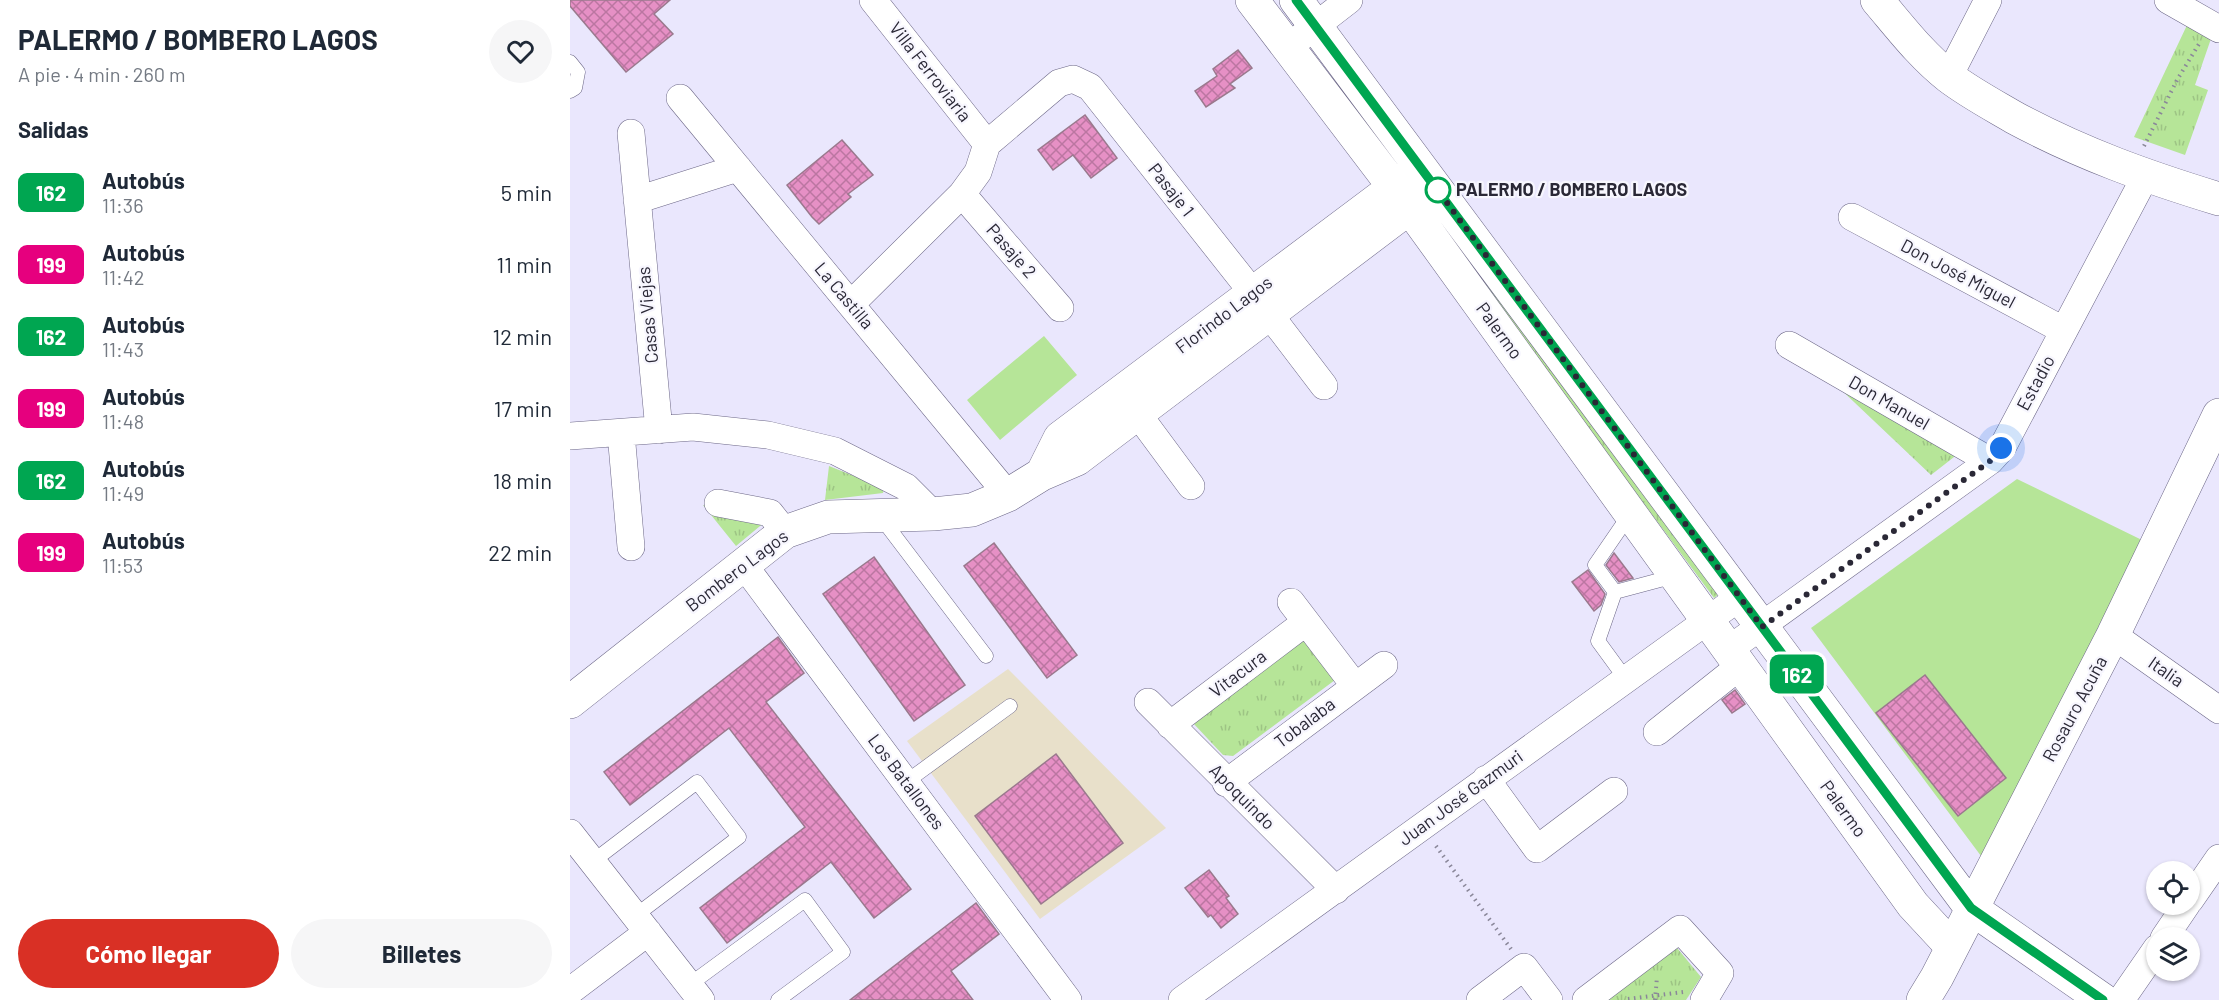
<!DOCTYPE html>
<html lang="es">
<meta charset="utf-8">
<style>
body{margin:0;font-family:Barlow,sans-serif;background:#f6f6f7;color:#1f2937;height:100vh;display:flex;flex-direction:column;font-size:22px;white-space:nowrap}
*{box-sizing:border-box;margin:0}
p{font-size:20px;color:#747a83}
.icon{flex:none;width:33px;height:33px;fill:none;stroke:currentColor;stroke-width:2;stroke-linecap:round;stroke-linejoin:round}
.map{position:relative;flex:1;overflow:hidden}
.drawer{display:flex;flex-direction:column;background:#fff;width:570px}
.drawer>*{flex:none}
.badge{padding:0 12px;border-radius:9px;font-size:21px;line-height:39px}
.tools{position:absolute;left:1576px;top:861px;display:grid;gap:12px}
.tools a{display:grid;place-items:center;width:54px;height:54px;border-radius:50%;background:#fff;box-shadow:0 2px 4px #0004;font-size:30px}
.you{position:absolute;width:30px;height:30px;margin:-15px;border:4px solid #fff;border-radius:50%;background:#1a73e8;box-shadow:0 0 0 9px #1a73e833}
.map>.badge{position:absolute;translate:-50% -50%;box-shadow:0 0 0 3px #fff}
h2{padding:0 18px;font-size:22px;line-height:54px}
.round{display:grid;place-items:center;flex:none;width:63px;height:63px;border-radius:32px;background:#f6f6f7}
.headline{display:flex;align-items:center;justify-content:space-between;height:102px;padding:0 18px}
h1{font-size:28px;font-weight:700;line-height:45px}
.action{display:flex;gap:12px;margin-top:auto;padding:12px 18px}
.action a{flex:1;height:69px;border-radius:36px;background:#d93025;color:#fff;font-size:24px;font-weight:700;line-height:69px;text-align:center}
.action a+a{background:#f6f6f7;color:#1f2937}
ul{padding:0;list-style:none}
li{display:flex;align-items:center;gap:18px;height:72px;padding:0 18px}
li div{flex:1}
li b{display:block;font-size:22px}
li em{font-style:normal}
li .badge{min-width:66px;font-weight:700;text-align:center}
main{display:flex;flex:1;min-height:0}
.map>svg:first-child{display:block}
.medical{fill:#e8e0ca}
.grass{fill:url(#grass-tufts)}
.garden{fill:#b6e598}
.building{fill:url(#building-cross-hatch);stroke:#9a798d;stroke-width:1.5}
.lines{fill:none;stroke-linecap:round;stroke-linejoin:round}
.lane-casing{stroke:#6c6787;stroke-width:15}
.street-casing{stroke:#6c6787;stroke-width:28}
.secondary-casing{stroke:#6c6787;stroke-width:34}
.path{stroke:#8a8799;stroke-width:4;stroke-dasharray:1.5 4.5;stroke-linecap:butt}
.lane{stroke:#fff;stroke-width:14}
.street{stroke:#fff;stroke-width:27}
.secondary{stroke:#fff;stroke-width:33}
.line-casing{stroke:#fff;stroke-width:14}
.line{stroke:#00a651;stroke-width:9}
.walk{stroke:#2a2836;stroke-width:6;stroke-dasharray:0 10.8}
.stop-dot{fill:#fff;stroke:#00a651;stroke-width:3}
.labels{text-anchor:middle;stroke-width:4.5;stroke-linejoin:round;paint-order:stroke}
.street-label{font-size:18px;fill:#2a2836;stroke:#f7f6fe}
.stop-label{font-size:18px;font-weight:bold;fill:#2a2836;stroke:#f7f6fe;text-anchor:start}
</style>
<main>
<section class="drawer">
<div class="headline"><div><h1>PALERMO / BOMBERO LAGOS</h1><p>A pie · 4 min · 260 m</p></div><a class="round"><svg class="icon" aria-label="heart" viewBox="0 0 24 24"><path d="M12 20l-8-8c-3-5 5-10 8-4 3-6 11-1 8 4z"/></svg></a></div>
<h2>Salidas</h2>
<ul>
<li><span class="badge" style="background:#00a651;color:#fff">162</span><div><b>Autobús</b><p>11:36</p></div><em>5 min</em></li>
<li><span class="badge" style="background:#e6007e;color:#fff">199</span><div><b>Autobús</b><p>11:42</p></div><em>11 min</em></li>
<li><span class="badge" style="background:#00a651;color:#fff">162</span><div><b>Autobús</b><p>11:43</p></div><em>12 min</em></li>
<li><span class="badge" style="background:#e6007e;color:#fff">199</span><div><b>Autobús</b><p>11:48</p></div><em>17 min</em></li>
<li><span class="badge" style="background:#00a651;color:#fff">162</span><div><b>Autobús</b><p>11:49</p></div><em>18 min</em></li>
<li><span class="badge" style="background:#e6007e;color:#fff">199</span><div><b>Autobús</b><p>11:53</p></div><em>22 min</em></li>
</ul>
<div class="action"><a>Cómo llegar</a><a>Billetes</a></div>
</section>
<div class="map">
<svg width="1649" height="1000" viewBox="0 0 1649 1000">
<defs>
<pattern id="grass-tufts" width="24" height="20" patternUnits="userSpaceOnUse" patternTransform="scale(1.5)"><rect width="24" height="20" fill="#b6e598"/><path d="M3 7l-1-3M5 7V3M7 7l1-3M15 17l-1-3M17 17v-4M19 17l1-3" fill="none" stroke="#9dc484"/></pattern>
<pattern id="building-cross-hatch" width="8" height="8" patternUnits="userSpaceOnUse" patternTransform="scale(1.5)"><rect width="8" height="8" fill="#e690c5"/><path d="M0 0l8 8M0 8l8-8" fill="none" stroke="#bb76a1"/></pattern>
</defs>
<rect width="100%" height="100%" fill="#eae7fd"/>
<path class="medical" d="M438,669L596,828L470,919L337,741Z"/>
<path class="grass" d="M1618,23L1644,30L1625,85L1638,90L1615,155L1564,137Z
M874,202L1159,586L1144,598L859,214Z
M1246,366L1393,450L1361,475Z
M259,466L314,488L313,493L255,500Z
M133,505L193,517L196,521L166,546Z
M732,635L765,680L663,756L653,755L623,723Z
M1103,943L1131,977L1116,1000H1032Z"/>
<path class="garden" d="M474,336L507,375L430,440L397,400Z
M1447,479L1574,541L1414,860L1241,628Z"/>
<path class="building" d="M0,0H100L84,14L103,34L56,72L0,6Z
M668,50L682,68L660,84L665,88L636,107L625,91L647,76L643,69Z
M515,115L547,158L521,178L503,155L483,170L468,150Z
M272,140L303,175L278,194L281,197L249,224L242,217L217,185Z
M424,543L507,655L477,678L394,566Z
M1044,553L1063,578L1049,582L1036,565Z
M304,557L395,685L344,721L253,594Z
M1018,570L1035,594L1031,605L1024,611L1002,582Z
M208,637L234,673L196,702L341,889L304,918L261,862L157,943L130,908L235,827L159,728L60,805L34,772Z
M1355,675L1436,778L1388,816L1306,713Z
M1165,690L1175,704L1162,713L1152,700Z
M486,754L553,843L471,904L405,816Z
M639,870L659,896L656,898L668,914L651,928L641,915L638,917L615,888Z
M406,903L429,934L381,971L403,1000H280Z"/>
<g class="lines">
<defs>
<path id="lane" d="M0,62L8,72L5,88L0,91
M312,519L416,656
M1045,592L1028,641L1055,678
M1045,592L1025,565L1060,514
M1045,592L1105,576
M336,782L440,706
M22,862L127,782L169,837L65,916
M119,985L235,900L273,952L208,1000"/>
<path id="street" d="M303,0L417,144
M1598,0L1649,29
M717,48L779,0
M1379,76L1418,0
M110,98L438,495
M61,133L89,430
M392,194L490,308
M67,200L168,168
M1282,217L1493,330
M281,304L392,194L408,172L417,144L489,83L503,79L520,87L683,293
M699,314L754,386
M1219,345L1420,461
M567,413L621,486
M51,433L61,547
M0,436L123,427L198,435L265,451L336,487L363,514
M148,503L200,513L215,532
M173,564L498,1000
M721,602L785,686
M1543,635L1649,710
M1158,650L1420,461L1432,448L1575,177
M578,702L766,890
M600,725L736,622
M1087,732L1170,666
M916,779L967,849L1044,791
M656,783L814,665
M0,833L131,1000
M1620,900L1649,858
M1594,938L1617,904
M0,991L78,932
M612,1000L1170,597
M910,1000L954,967L979,1000
M1016,1000L1110,929L1150,973L1134,1000
M1551,1000L1587,948"/>
<path id="secondary" d="M682,0L840,208L1343,905L1382,947
M726,0L1401,908L1533,1000
M1307,0C1330,27 1351,55 1379,77C1400,93 1423,105 1445,118C1512,154 1577,177 1649,199
M472,474L490,438L842,174
M0,702L215,532L258,517L363,514L402,510L438,495L472,474L507,459L856,195
M1353,1000L1367,977L1543,635L1649,415"/>
</defs>
<use href="#lane" class="lane-casing"/>
<use href="#street" class="street-casing"/>
<use href="#secondary" class="secondary-casing"/>
<path class="path" d="M1574,146L1607,80L1629,44
M866,846L941,949
M1058,999L1113,992
M1085,1000L1087,977"/>
<use href="#lane" class="lane"/>
<use href="#street" class="street"/>
<use href="#secondary" class="secondary"/>
</g>
<g class="lines">
<defs>
<path id="line" d="M726,0L1401,908L1533,1000"/>
</defs>
<use href="#line" class="line-casing"/>
<use href="#line" class="line"/>
<path class="walk" d="M868,190L866,188L1192,627L1420,461L1431,448"/>
</g>
<circle class="stop-dot" cx="868" cy="190" r="12"/>
<g class="labels">
<g class="street-label">
<text transform="translate(360 72) rotate(52)" y="6">Villa Ferroviaria</text>
<text transform="translate(601 190) rotate(52)" y="6">Pasaje 1</text>
<text transform="translate(441 251) rotate(49)" y="6">Pasaje 2</text>
<text transform="translate(1388 274) rotate(28)" y="6">Don José Miguel</text>
<text transform="translate(274 296) rotate(50)" y="6">La Castilla</text>
<text transform="translate(78 315) rotate(-95)" y="6">Casas Viejas</text>
<text transform="translate(654 315) rotate(-37)" y="6">Florindo Lagos</text>
<text transform="translate(929 331) rotate(54)" y="6">Palermo</text>
<text transform="translate(1466 383) rotate(-62)" y="6">Estadio</text>
<text transform="translate(1319 403) rotate(30)" y="6">Don Manuel</text>
<text transform="translate(167 571) rotate(-37)" y="6">Bombero Lagos</text>
<text transform="translate(1596 672) rotate(35)" y="6">Italia</text>
<text transform="translate(668 674) rotate(-37)" y="6">Vitacura</text>
<text transform="translate(1505 709) rotate(-62)" y="6">Rosauro Acuña</text>
<text transform="translate(735 723) rotate(-37)" y="6">Tobalaba</text>
<text transform="translate(336 782) rotate(53)" y="6">Los Batallones</text>
<text transform="translate(672 797) rotate(45)" y="6">Apoquindo</text>
<text transform="translate(891 798) rotate(-36)" y="6">Juan José Gazmuri</text>
<text transform="translate(1273 809) rotate(54)" y="6">Palermo</text>
</g>
<g class="stop-label">
<text x="886" y="196">PALERMO / BOMBERO LAGOS</text>
</g>
</g>
</svg>
<div class="tools">
<a><svg class="icon" aria-label="locate" viewBox="0 0 24 24"><circle cx="12" cy="12" r="6"/><path d="M12 2v4M12 18v4M2 12h4M18 12h4"/></svg></a>
<a><svg class="icon" aria-label="layers" viewBox="0 0 24 24"><path d="M12 4l9 5-9 5-9-5zM3 14l9 5 9-5"/></svg></a>
</div>
<div class="you" style="left:1431px;top:448px"></div>
<b class="badge" style="left:1227px;top:674px;background:#00a651;color:#fff">162</b>
</div>
</main>
